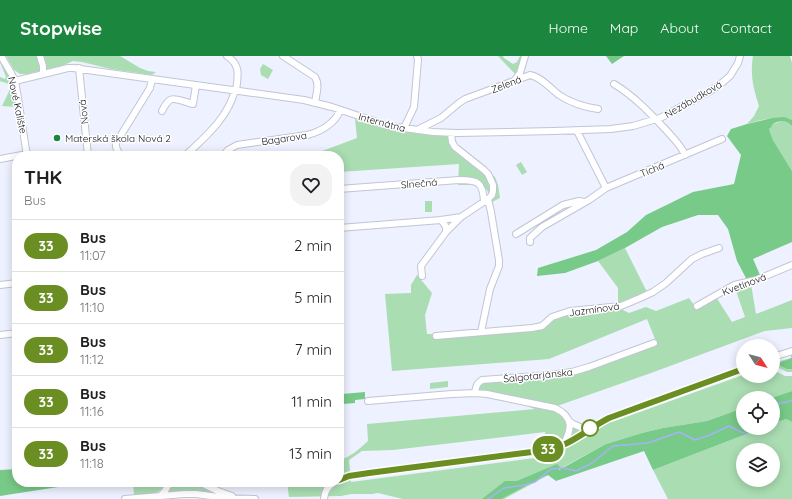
<!DOCTYPE html>
<meta charset="utf-8">
<style>
body{margin:0;font-family:Quicksand,sans-serif;background:#f2f2f2;color:#202124;height:100vh;display:flex;flex-direction:column;font-size:15px;white-space:nowrap}
*{box-sizing:border-box;margin:0}
p{font-size:13px;color:#757577}
.icon{flex:none;width:22px;height:22px;fill:none;stroke:currentColor;stroke-width:2;stroke-linecap:round;stroke-linejoin:round}
.map{position:relative;flex:1;overflow:hidden}
.side{position:absolute;left:12px;top:95px;width:332px;height:336px;display:flex;flex-direction:column;background:#fff;border-radius:16px;box-shadow:0 2px 10px #0003}
.side>*{flex:none}
.badge{padding:0 8px;border-radius:13px;font-size:14px;line-height:26px}
.needle{width:26px;rotate:126deg}
.controls{position:absolute;left:736px;top:283px;display:grid;gap:8px}
.controls a{display:grid;place-items:center;width:44px;height:44px;border-radius:50%;background:#fff;box-shadow:0 2px 10px #0003;font-size:20px}
.map>.badge{position:absolute;translate:-50% -50%;box-shadow:0 0 0 2px #fff}
.round{display:grid;place-items:center;flex:none;width:42px;height:42px;border-radius:16px;background:#f2f2f2}
.summary{display:flex;align-items:center;justify-content:space-between;height:68px;padding:0 12px}
h1{font-size:19px;font-weight:700;line-height:30px}
ul{padding:0;list-style:none}
li{display:flex;align-items:center;gap:12px;height:52px;padding:0 12px;border-top:1px solid #e0e0e0}
li div{flex:1}
li b{display:block;font-size:15px}
li em{font-style:normal}
li .badge{min-width:44px;font-weight:700;text-align:center}
header{display:flex;align-items:center;gap:24px;box-sizing:border-box;height:56px;padding:0 20px;background:#1b863d;color:#fff}
header strong{font-size:19px}
nav{display:flex;gap:22px;margin-inline-start:auto;font-size:14px}
.map>svg:first-child{display:block}
.green{fill:#aaddb2;fill-rule:evenodd}
.forest{fill:#78ca88}
.lines{fill:none;stroke-linecap:round;stroke-linejoin:round}
.stream{stroke:#a6b3f8;stroke-width:1.5}
.minor-casing{stroke:#c1c5d5;stroke-width:8}
.minor{stroke:#fff;stroke-width:6}
.line-casing{stroke:#fff;stroke-width:9}
.line{stroke:#6b8e23;stroke-width:6}
.poi-dot{fill:#1b863d;stroke:#fff;stroke-width:1.5}
.stop-dot{fill:#fff;stroke:#6b8e23;stroke-width:2}
.labels{text-anchor:middle;stroke-width:3;stroke-linejoin:round;paint-order:stroke}
.street-label{font-size:10px;fill:#111218;stroke:#fff}
.poi-label{font-size:10px;fill:#111218;stroke:#fff;text-anchor:start}
</style>
<header>
<strong>Stopwise</strong>
<nav><a>Home</a><a>Map</a><a>About</a><a>Contact</a></nav>
</header>
<div class="map">
<svg width="792" height="443" viewBox="0 0 792 443">
<rect width="100%" height="100%" fill="#eef1ff"/>
<path class="green" d="M6,0H120L140,12L148,15L156,16L152,19L111,13L82,6L73,5L64,9L27,18H20L14,14Z
M498,0H503L504,2L513,8L517,6L520,0H522L516,19Z
M753,0H790L792,7V64C776,59 762,64 747,68L754,60L759,50C753,31 750,19 753,0Z
M0,6C10,15 14,37 17,50L16,51L2,50L12,29L0,25V21L5,23L6,21Z
M263,8L273,14L268,23L261,19L260,13Z
M355,63L366,67L403,76L453,80L457,95L495,121L498,129L500,142L492,146L487,134L479,129H458L459,108L339,116V100H309L357,82Z
M783,65L790,67L792,70V115L773,84L769,73L773,68Z
M521,106L527,116L522,119L516,109Z
M425,145H432V156H425Z
M625,192L647,236L618,248V232L598,205Z
M417,219L432,237L425,259L427,278H432L434,283L534,274L555,263L573,257L621,253L629,257L646,251L656,255L689,242L697,253L716,241L732,266L745,261L735,232L751,228L756,258L792,244V272L765,275L651,317L557,350L566,356L572,364L587,377L610,364L612,366L743,319V320H773V314L785,320H792V335L771,342H743V352L707,365L663,372L642,377L606,388L504,443H403L378,437L372,438H351L341,440L289,441L287,426H339V404C351,401 359,393 368,385L367,368L535,353L519,347L478,340L479,330L483,327L500,325L502,327L550,323V321L657,288L647,263L549,303L392,315L385,238L411,237V229ZM545,376L547,397H543V401L351,426L349,404L362,395L393,394Z
M792,298V316H787L773,309V307L791,302V299Z
M448,325V331L430,333V327Z
M786,363L792,366V443H668L653,414L762,372H773V368ZM743,394H773V424H743Z
M133,426H167C159,440 149,438 134,439Z
M173,426H194L202,431L217,437L189,435L169,436L168,435Z"/>
<path class="forest" d="M606,0H624L612,8Z
M784,61L792,64V70C788,64 779,64 773,68C773,68 770,73 769,73L773,84L792,115V186L753,203L760,219L747,224L737,205L728,173L718,159H698L662,171L625,192L598,205L565,217L537,220L538,212L596,194L627,176L646,159L693,136L734,128L741,99L727,80L731,73L747,68L772,62Z
M792,302V313H787L779,309L781,306Z
M792,335V366L786,363L773,368V342H771Z
M365,336V343L355,344V347L343,348L342,338Z
M743,352V372H762L653,414L644,395L556,425L548,419L545,420L501,443H482L505,425H517L557,408L560,411L559,414L606,388L642,377L663,372L707,365Z
M17,413V426H71V429L0,440V414Z"/>
<g class="lines">
<path class="stream" d="M773,348L787,346L792,344
M488,443L504,432L525,429L535,426L551,413L563,412L576,415L592,407L613,390L648,387L679,376L695,384L710,379L729,370L743,377L751,374L752,372"/>
<defs>
<path id="minor" d="M1,0L11,17L15,25L18,42L27,100
M40,0L43,10V18
M227,0C241,9 238,20 236,35
M283,0L315,21C320,29 316,38 315,47
M79,12L88,100
M515,24L520,17L525,0
M15,25L68,12H73L304,44L332,51L389,70L433,76L457,77L554,75L611,73L633,70L660,62L709,36L723,26L730,20L738,7L740,0
M614,28C634,40 650,57 666,74C673,82 681,89 685,99
M162,55C164,51 167,46 170,44C174,41 188,47 193,48L196,29
M404,72L414,51L418,4L417,0
M417,74L441,62L459,47L465,43L530,19C541,21 550,32 559,39C571,47 584,51 598,53
M577,75L606,132
M121,100C118,96 115,92 116,87L150,32L152,23
M185,100C205,81 228,62 235,34
M223,100L228,94L237,89L307,79C320,76 336,67 340,54
M0,103L27,98
M339,133L459,124C478,124 483,126 484,146
M339,172L441,164L461,161
M446,176L461,161L488,143L492,139L493,135V129L488,118L484,114L455,91L452,86L451,77
M516,178L563,149L579,145L585,146
M530,186V182L542,171L589,144L606,132L722,83
M422,220L421,210L446,176C447,170 444,168 441,164
M0,229L17,227
M697,250L727,233L734,229L756,224L792,209
M481,276L490,233L499,210V204L491,156L488,143
M0,279L17,277
M436,280L532,272L542,270L552,261L570,255L621,250L640,242L653,236L666,227L692,203L702,198L719,192
M773,301L792,295
M475,337C476,331 476,328 482,324L550,319L572,316L589,311L654,287
M368,345L452,338L475,337L487,338L555,352C574,361 572,374 563,389
M569,365L573,368L587,374
M339,424L349,420L369,417L532,396C542,394 553,394 563,389C578,382 592,370 609,362L743,313
M199,426L218,435L232,440
M161,439L165,435L170,426
M125,443L184,438H196L226,442L255,443
M324,443C325,434 328,430 335,426"/>
</defs>
<use href="#minor" class="minor-casing"/>
<use href="#minor" class="minor"/>
</g>
<g class="lines">
<defs>
<path id="line" d="M339,424L349,420L369,417L532,396C542,394 553,394 563,389C579,382 593,370 609,362L743,313"/>
</defs>
<use href="#line" class="line-casing"/>
<use href="#line" class="line"/>
</g>
<circle class="poi-dot" cx="57" cy="82" r="4"/>
<circle class="stop-dot" cx="590" cy="372" r="8"/>
<g class="labels">
<g class="street-label">
<text transform="translate(506 28) rotate(-21)" y="4">Zelená</text>
<text transform="translate(693 43) rotate(-30)" y="4">Nezábudková</text>
<text transform="translate(18 49) rotate(78)" y="4">Nové Kalište</text>
<text transform="translate(83 56) rotate(-96)" y="4">Nová</text>
<text transform="translate(382 66) rotate(15)" y="4">Internátna</text>
<text transform="translate(284 82) rotate(-8)" y="4">Bagarova</text>
<text transform="translate(652 113) rotate(-22)" y="4">Tichá</text>
<text transform="translate(419 127) rotate(-5)" y="4">Slnečná</text>
<text transform="translate(744 228) rotate(-21)" y="4">Kvetinová</text>
<text transform="translate(594 253) rotate(-8)" y="4">Jazmínová</text>
<text transform="translate(538 319) rotate(-6)" y="4">Šalgotarjánska</text>
</g>
<g class="poi-label">
<text x="65" y="86">Materská škola Nová 2</text>
</g>
</g>
</svg>
<div class="controls">
<a><svg class="needle" viewBox="-14 -14 28 28"><path d="M0-13l5 13h-10z" fill="#e53935"/><path d="M0 13l5-13h-10z" fill="#757577"/></svg></a>
<a><svg class="icon" aria-label="locate" viewBox="0 0 24 24"><circle cx="12" cy="12" r="6"/><path d="M12 2v4M12 18v4M2 12h4M18 12h4"/></svg></a>
<a><svg class="icon" aria-label="layers" viewBox="0 0 24 24"><path d="M12 4l9 5-9 5-9-5zM3 14l9 5 9-5"/></svg></a>
</div>
<b class="badge" style="left:548px;top:393px;background:#6b8e23;color:#fff">33</b>
<section class="side">
<div class="summary"><div><h1>THK</h1><p>Bus</p></div><a class="round"><svg class="icon" aria-label="heart" viewBox="0 0 24 24"><path d="M12 20l-8-8c-3-5 5-10 8-4 3-6 11-1 8 4z"/></svg></a></div>
<ul>
<li><span class="badge" style="background:#6b8e23;color:#fff">33</span><div><b>Bus</b><p>11:07</p></div><em>2 min</em></li>
<li><span class="badge" style="background:#6b8e23;color:#fff">33</span><div><b>Bus</b><p>11:10</p></div><em>5 min</em></li>
<li><span class="badge" style="background:#6b8e23;color:#fff">33</span><div><b>Bus</b><p>11:12</p></div><em>7 min</em></li>
<li><span class="badge" style="background:#6b8e23;color:#fff">33</span><div><b>Bus</b><p>11:16</p></div><em>11 min</em></li>
<li><span class="badge" style="background:#6b8e23;color:#fff">33</span><div><b>Bus</b><p>11:18</p></div><em>13 min</em></li>
</ul>
</section>
</div>
